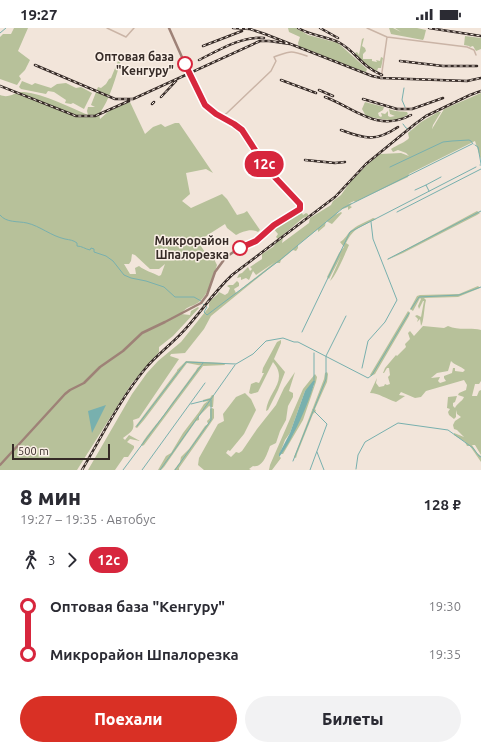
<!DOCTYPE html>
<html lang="ru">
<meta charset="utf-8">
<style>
body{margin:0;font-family:Ubuntu,sans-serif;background:#f2f2f3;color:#2b2b33;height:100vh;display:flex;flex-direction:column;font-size:15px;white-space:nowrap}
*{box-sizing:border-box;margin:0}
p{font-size:13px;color:#7c7c81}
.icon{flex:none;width:22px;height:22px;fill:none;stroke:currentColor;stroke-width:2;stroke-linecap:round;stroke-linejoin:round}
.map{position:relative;height:442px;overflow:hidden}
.details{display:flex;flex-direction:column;background:#fff;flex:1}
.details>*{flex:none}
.badge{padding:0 8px;border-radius:13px;font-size:14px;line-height:26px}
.scale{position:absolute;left:12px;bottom:10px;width:98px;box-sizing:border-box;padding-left:4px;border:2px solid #362b27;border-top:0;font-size:11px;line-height:14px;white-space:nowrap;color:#362b27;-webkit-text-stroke:3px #faefe6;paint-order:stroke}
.map>.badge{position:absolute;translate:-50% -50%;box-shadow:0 0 0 2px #fff}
.legs{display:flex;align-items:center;gap:6px;height:44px;padding:0 20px;font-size:13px}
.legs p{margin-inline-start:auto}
.head{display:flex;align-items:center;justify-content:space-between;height:68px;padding:0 20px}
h1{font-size:22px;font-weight:800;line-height:30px}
.button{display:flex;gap:8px;margin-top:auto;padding:8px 20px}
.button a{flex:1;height:46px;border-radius:24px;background:#d93025;color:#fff;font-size:16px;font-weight:800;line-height:46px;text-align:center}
.button a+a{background:#f2f2f3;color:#2b2b33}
ul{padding:0 20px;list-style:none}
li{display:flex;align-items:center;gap:14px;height:48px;font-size:15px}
li i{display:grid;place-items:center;width:6px;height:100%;margin:0 5px;background:currentColor}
li i::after{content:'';width:10px;height:10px;margin:-5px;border:3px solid;border-radius:50%;background:#fff}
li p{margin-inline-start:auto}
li:first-child i{background:linear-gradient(#0000 50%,currentColor 0)}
li:last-child i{background:linear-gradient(currentColor 50%,#0000 0)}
.status{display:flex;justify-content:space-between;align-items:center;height:28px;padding:0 20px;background:#fff;direction:ltr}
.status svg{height:11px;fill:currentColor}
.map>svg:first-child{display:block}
.green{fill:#b7c19a;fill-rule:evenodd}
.water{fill:#78b0ae}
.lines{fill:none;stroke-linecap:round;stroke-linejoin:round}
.stream{stroke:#78b0ae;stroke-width:1}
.minor{stroke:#cab4a6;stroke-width:1.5}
.secondary{stroke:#9e8277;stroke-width:2.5}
.rail-casing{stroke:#362b27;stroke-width:2.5}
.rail{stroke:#faefe6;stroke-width:1;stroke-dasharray:3;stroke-linecap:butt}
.line-1-casing{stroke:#fff;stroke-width:9}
.line-1{stroke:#d7263d;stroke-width:6}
.stop-1-dot{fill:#fff;stroke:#d7263d;stroke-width:2}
.labels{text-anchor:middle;stroke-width:3;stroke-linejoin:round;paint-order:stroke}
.stop-label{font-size:12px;font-weight:bold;fill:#362b27;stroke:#faefe6;text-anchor:end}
</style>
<div class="status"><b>19:27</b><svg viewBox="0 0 49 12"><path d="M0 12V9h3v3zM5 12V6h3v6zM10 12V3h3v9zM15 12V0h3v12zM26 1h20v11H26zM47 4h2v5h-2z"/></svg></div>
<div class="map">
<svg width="481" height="442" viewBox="0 0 481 442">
<rect width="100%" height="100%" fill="#f2e5da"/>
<path class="green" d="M14,0H28L18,23L30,32L25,42L19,48L21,51L17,57L0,51V9L3,6H11Z
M288,0H296L308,7L338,15L367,41L366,44L368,45L327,30L312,23L299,19L298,15L300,9L289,4Z
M389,0H393L401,4L395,0H417L426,2L424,10L423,12L391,6Z
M465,8L481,10V21L476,23L473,18L470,19L469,18L464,17Z
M364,10L362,18L365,20L366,23L363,26V31H372V33L377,34L376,32L380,33L381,29L383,30L381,40H378L377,43L362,35L363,33L359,31L355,25L357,24L359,27L362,11Z
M121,32C116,48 110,72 99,86L100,91L110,82L130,74L145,106L153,99L161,96L165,99L175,95H179L213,145L206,141L186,145L190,166L182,173L191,180L222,166L227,171L237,187L244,185L247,183L260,202L258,204C251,200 242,204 236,207L227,200L225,196L203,210L199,211L198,214L207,227L211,225L217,237C213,249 209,266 199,274C191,280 189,276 181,286L190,287L191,283L198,279L199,280L173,308L159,319V324L132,355L77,442H0V67C10,71 15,63 24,64C44,66 69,79 88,87L87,83L88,79H95L91,77L98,59L101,60L106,56L109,51L111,50L118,33ZM132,226L135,227L150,241H159L165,236L161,247L159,248C152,244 145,243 139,238L135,240L136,246H130L124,236H129L131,233Z
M22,53L32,57L35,55L51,60L57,56L66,55L76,60L81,59L92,65L84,81L73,75L71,76L65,75L66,72L54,64L48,63L46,66L21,61L19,59Z
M481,65V132L475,113L409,146L408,149L355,174L354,173L348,176L352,175L350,178L352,179L348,182V179L340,182L335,187L341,184L342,185L332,196L326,193L325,198L318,204V201L298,217V220L296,223L293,222L281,232L280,235H276L211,288L204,301L185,325L171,326L170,328L179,331L139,390L133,392C135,403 131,404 123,410L125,412L129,407L140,413L130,411L127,414L134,418V420L128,429H124L115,442H88L132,366L147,345L158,333L181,314L209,279C208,271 216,270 219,264L225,267L228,265L230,260L227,258L229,257H233L237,253L239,255V258L234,261L236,265L275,234L256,247L253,243L249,252L246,250L241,252V249L237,250L239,246L242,245L248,239L250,243L252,241L250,239L262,231V226L273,219L276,215L283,210L282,215L309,195L310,190L331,177L333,173L341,167L351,153L368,136L380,126L401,125L409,128L406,125L398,122L393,124L391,121C397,117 406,114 409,110L408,105L421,94L438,84H441L433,97L432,101L444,81Z
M365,74L384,79L383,82L378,85L379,88L381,89L382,88L381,85L385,86L388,83V88L390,89L395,88L390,86L389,81C395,84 402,83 407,84L408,86C397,96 380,91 366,88L362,81Z
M477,183L480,185L477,187L403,225L387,232L388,231Z
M297,185H302L303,187L306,185L308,186V188L303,190L278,211L276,209L278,206L272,199Z
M373,190L376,191C361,199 354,199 346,215L349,217C345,226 336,248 330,253L341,228L329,251L327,249L339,225L344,219L340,214C346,211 347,205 353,201C359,196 366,194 373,190Z
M478,258L480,260L458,269L424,270L426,272C424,279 424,294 421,298L420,291L417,294L418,291L415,288L417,287L421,289L424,273H423L419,281L418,278L421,271L420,270L413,283L410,281L417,268L420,267L459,266Z
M408,283L410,285L409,288L375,346L371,348L370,347Z
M423,298L444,300L448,298C459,303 470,299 481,302V353L479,356H475L472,368H477L479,363L481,362V427L475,417H472L477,425L481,428V434L470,418H467L465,414L454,407V405L464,409L457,402L454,401L453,397L455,393L461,389L457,386L456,382V389L454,391L449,387L448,384L450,381L447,380L448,369L457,368L455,374L453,375V378L455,380C457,375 462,374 464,369L458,367L459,365L466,362L467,357L464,352L426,363L421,369L415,370L401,364L399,367L405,368L396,374C386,371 379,365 370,365L377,350L376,355L379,359L384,358L385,356L387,357L390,356L388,349L390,347L389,340H387L384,345H383L385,340L396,327L397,328L406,319L405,316L410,311L408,305L410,303L414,308ZM451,333C454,337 461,338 465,342L463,344L455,343V340H453L452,345L444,348V350L446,353L440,355L438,353L440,349L431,350L437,345L448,343Z
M281,312V315L274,331L285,344L278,362L268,382L266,383C268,363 289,353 273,334L258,364L251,366L249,365L251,356L256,354L259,355L264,345H262L263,340L277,314Z
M186,333L224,335L225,337L203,338L187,335L144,392L137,400L135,399L177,343V342Z
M200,338H203L144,417L142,418L141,417C148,405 158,395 165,385C174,371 185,358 194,345C197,342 196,340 200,338Z
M295,344L289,363L293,365V369L288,378L286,392L280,403L276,415L270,418C267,426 263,440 253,438L249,441L251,442H204L198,437L199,430L218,396L224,393L223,386L236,369L245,365L251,371L256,382L244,406L230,423L228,422L226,425L231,429L236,424L239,425L242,423L257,401L276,377L284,360Z
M327,344L328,346L327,354L315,381L316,383L313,386L297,426L296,430L294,429L324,351L325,345Z
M315,346L317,349L316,354L303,392L283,426H281L293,406L314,357L305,363L290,405L285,412L279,428L281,430L272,442H269L270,437L303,361Z
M212,367H214L213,379H211L209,378L199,388V392L196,393L164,439L161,442H158L166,428L171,425L183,405L199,384L204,376L208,373L203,374V372L210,370Z
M212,380L214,381V390L210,396L179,440V442H174L180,434L181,429L189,421L205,398L208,396L207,393L210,390V381Z"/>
<path class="water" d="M313,353H315C310,372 292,414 279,429V426L290,405L305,363Z
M106,377L92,405L88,383Z"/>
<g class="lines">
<path class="stream" d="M0,5L6,0
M404,60L402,72L405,79
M403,96L406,100L410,102
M475,117L478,119L481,136
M480,137H481
M390,139L443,114L452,113L469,112L471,113L473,116
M426,157L441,149
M415,162L426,157L429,163
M397,184L481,141
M0,187C6,195 18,193 27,195C40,198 51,208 65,211C70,212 73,212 77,215V218C82,218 85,221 90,222L91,220L94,221V224L106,228L113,233L124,247L131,250L146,253L164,259L175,269H194L201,273
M388,231L481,183
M203,276L204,277
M205,278L207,279L204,284L207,287L280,232L343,180L472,116
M411,281L419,269L459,267L481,259
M302,304L350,204L476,139
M362,340L368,313L385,294L397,272L373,211L371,194
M314,353V325
M191,376L211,371L235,337
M137,398L186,334L236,336L253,326L266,313L283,310L294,314H298L368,350L372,347L409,285
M317,424L324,442
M293,433L326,351V328L346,288
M356,441L358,427L365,414L398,395L448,402L473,420L479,428L481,429
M123,442L203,335
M142,442L205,355
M160,442L211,371
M175,442L211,392V372
M310,442L327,396L313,382"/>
<path class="minor" d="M107,0L126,9L134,0
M367,0L387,9L467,19L474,22L476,27
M381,51L387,9
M221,89L227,85L271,43L276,33L274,29C291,23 289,22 307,28"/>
<path class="secondary" d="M0,437L65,366L70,362L84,355L100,339L123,323L142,305L165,294L201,275L207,267L215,244L226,229L238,221L256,213L274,197L300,181V176L268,142L242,102L234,96L216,86L205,77L193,54L169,0"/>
<defs>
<path id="rail" d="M233,0L250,1L265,6L372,48L381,50L467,53L481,50
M298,0C311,8 326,8 340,15C356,24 362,39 382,47
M320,0L338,10
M429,0L481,8
M203,18L242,3
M199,32C219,22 241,8 264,10
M400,33L443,38H477
M35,37L115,71H133L260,13H269L290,16
M281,52L316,65
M0,58L76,88H95L129,73
M319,62L333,68
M161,69L176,53
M325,69C355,80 377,105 411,87
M363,71L397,81H412L443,70
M152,76L154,74
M341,102C365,111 376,114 398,99
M305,132L335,135L345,134
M82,442C102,408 120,371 145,341C158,325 175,314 188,298C203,281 215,263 232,247L335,169L366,136L415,96L426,88L470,67L481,63"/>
</defs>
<use href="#rail" class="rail-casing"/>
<use href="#rail" class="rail"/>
</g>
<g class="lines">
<defs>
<path id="line-1" d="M185,36L205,77L216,86L234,96L242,102L268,142L300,176V181L274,197L256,213L240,220"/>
</defs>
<use href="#line-1" class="line-1-casing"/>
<use href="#line-1" class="line-1"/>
</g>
<g class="stop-1-dot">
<circle cx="185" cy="36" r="7"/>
<circle cx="240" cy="220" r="7"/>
</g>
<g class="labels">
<g class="stop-label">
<text x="174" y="33">Оптовая база<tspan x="174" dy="14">"Кенгуру"</tspan></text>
<text x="229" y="217">Микрорайон<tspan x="229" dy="14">Шпалорезка</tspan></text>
</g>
</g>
</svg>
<div class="scale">500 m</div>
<b class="badge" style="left:264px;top:136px;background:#d7263d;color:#fff">12с</b>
</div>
<section class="details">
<div class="head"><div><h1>8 мин</h1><p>19:27 – 19:35 · Автобус</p></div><b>128 ₽</b></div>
<div class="legs"><svg class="icon" aria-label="walk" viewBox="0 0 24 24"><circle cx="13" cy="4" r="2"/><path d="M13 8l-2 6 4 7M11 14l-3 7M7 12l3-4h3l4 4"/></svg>3<svg class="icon" aria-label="forward" viewBox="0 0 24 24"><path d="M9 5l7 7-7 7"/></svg><b class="badge" style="background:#d7263d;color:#fff">12с</b></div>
<ul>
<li><i style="color:#d7263d"></i><b>Оптовая база &quot;Кенгуру&quot;</b><p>19:30</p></li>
<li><i style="color:#d7263d"></i><b>Микрорайон Шпалорезка</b><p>19:35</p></li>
</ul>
<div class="button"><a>Поехали</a><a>Билеты</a></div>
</section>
